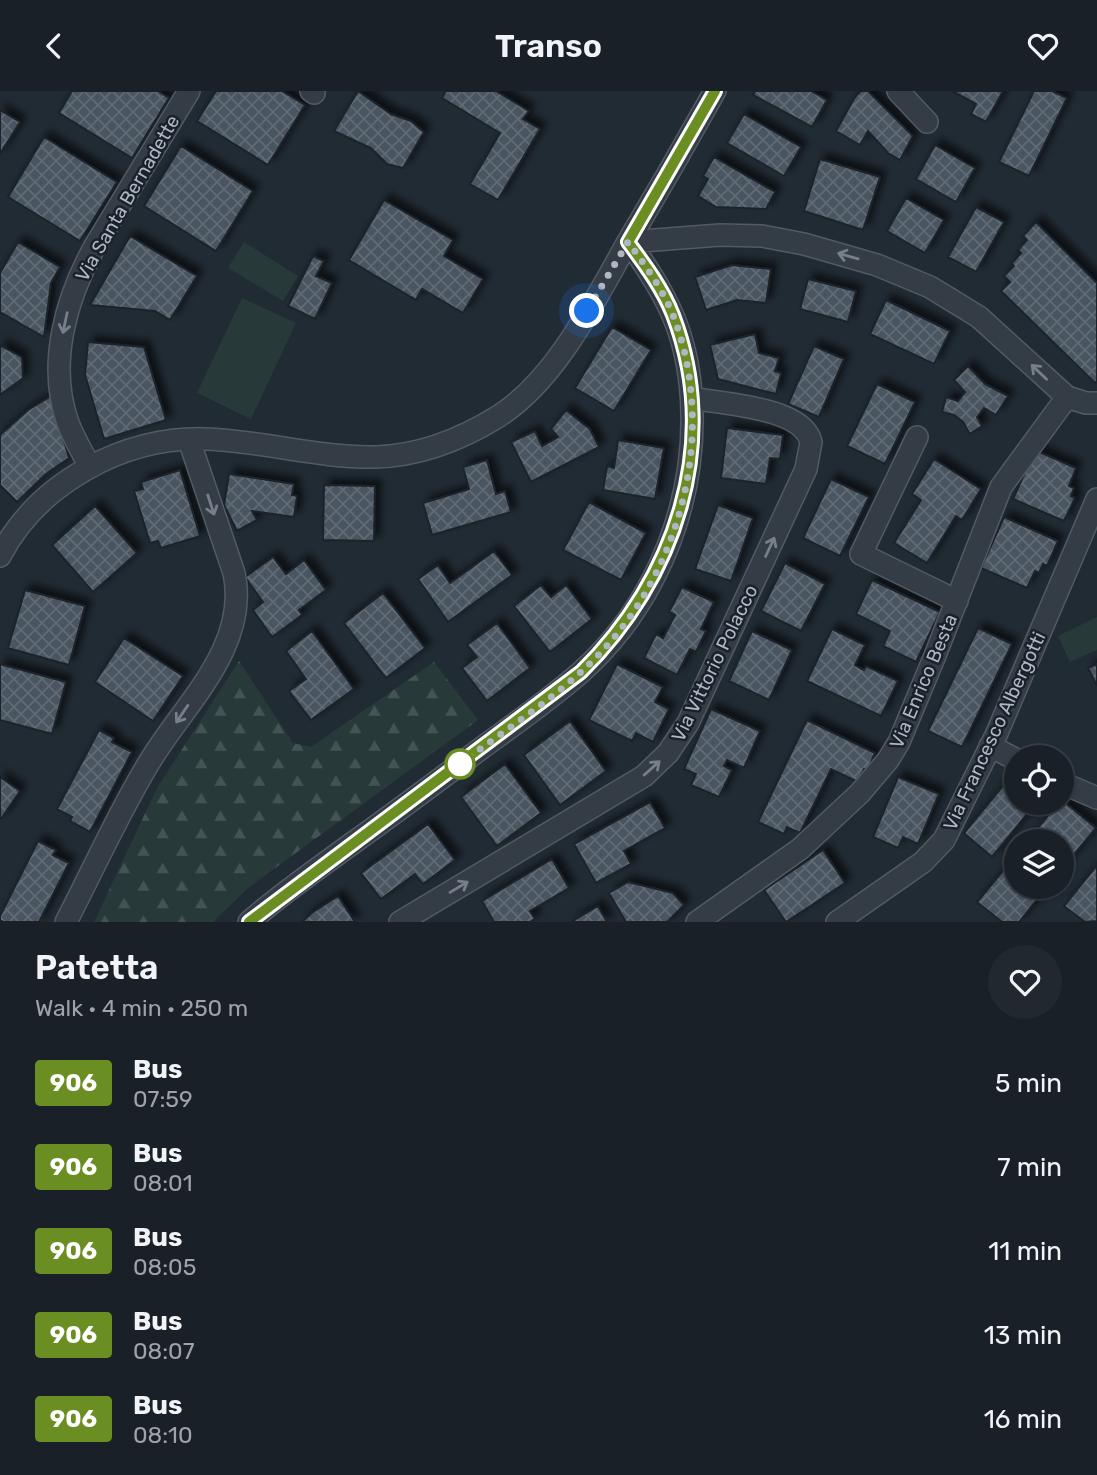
<!DOCTYPE html>
<meta charset="utf-8">
<style>
body{margin:0;font-family:Rubik,sans-serif;background:#22282f;color:#f1f3f6;height:100vh;display:flex;flex-direction:column;font-size:26px;white-space:nowrap}
*{box-sizing:border-box;margin:0}
p{font-size:23px;color:#9fa3a7}
.icon{flex:none;width:38px;height:38px;fill:none;stroke:currentColor;stroke-width:2;stroke-linecap:round;stroke-linejoin:round}
.map{position:relative;height:831px;overflow:hidden}
.drawer{display:flex;flex-direction:column;background:#192027;flex:1}
.drawer>*{flex:none}
.badge{padding:0 14px;border-radius:5px;font-size:24px;line-height:46px}
.buttons{position:absolute;left:1004px;top:654px;display:grid;gap:14px}
.buttons a{display:grid;place-items:center;width:70px;height:70px;border-radius:50%;background:#192027;box-shadow:0 2px 5px #0004,0 0 0 2px #373e44;font-size:35px}
.you{position:absolute;width:35px;height:35px;margin:-18px;border:5px solid #fff;border-radius:50%;background:#1a73e8;box-shadow:0 0 0 10px #1a73e833}
.map>.badge{position:absolute;translate:-50% -50%;box-shadow:0 0 0 4px #fff}
.round{display:grid;place-items:center;flex:none;width:74px;height:74px;border-radius:37px;background:#22282f}
.headline{display:flex;align-items:center;justify-content:space-between;height:119px;padding:0 35px}
h1{font-size:33px;font-weight:600;line-height:52px}
ul{padding:0;list-style:none}
li{display:flex;align-items:center;gap:21px;height:84px;padding:0 35px}
li div{flex:1}
li b{display:block;font-size:26px}
li em{font-style:normal}
li .badge{min-width:77px;font-weight:700;text-align:center}
header{display:flex;justify-content:space-between;align-items:center;height:91px;padding:0 35px;background:#192027;font-size:32px;font-weight:600}
.map>svg:first-child{display:block}
.forest{fill:url(#forest-firs)}
.pitch{fill:#273a39}
.building{fill:url(#building-cross-hatch);stroke:#1c232c;stroke-width:2;filter:url(#shadow)}
.lines{fill:none;stroke-linecap:round;stroke-linejoin:round}
.minor-casing{stroke:#525a63;stroke-width:24}
.minor{stroke:#343c45;stroke-width:21}
.oneway{stroke:#77808a}
.line-casing{stroke:#fff;stroke-width:16}
.line{stroke:#6b8e23;stroke-width:10}
.walk{stroke:#aeb7c2;stroke-width:7;stroke-dasharray:0 12.6}
.stop-dot{fill:#fff;stroke:#6b8e23;stroke-width:3.5}
.labels{text-anchor:middle;stroke-width:5;stroke-linejoin:round;paint-order:stroke}
.street-label{font-size:19px;fill:#aeb7c2;stroke:#1a212a}
</style>
<header><svg class="icon" aria-label="back" viewBox="0 0 24 24"><path d="M15 5l-7 7 7 7"/></svg>Transo<svg class="icon" aria-label="heart" viewBox="0 0 24 24"><path d="M12 20l-8-8c-3-5 5-10 8-4 3-6 11-1 8 4z"/></svg></header>
<div class="map">
<svg width="1097" height="831" viewBox="0 0 1097 831">
<defs>
<pattern id="forest-firs" width="22" height="20" patternUnits="userSpaceOnUse" patternTransform="scale(1.75)"><rect width="22" height="20" fill="#273a39"/><path d="M5 1l3.5 6h-7zM16 11l3.5 6h-7z" fill="#445454"/></pattern>
<pattern id="building-cross-hatch" width="8" height="8" patternUnits="userSpaceOnUse" patternTransform="scale(1.75)"><rect width="8" height="8" fill="#495560"/><path d="M0 0l8 8M0 8l8-8" fill="none" stroke="#616b75"/></pattern>
<filter id="shadow"><feDropShadow dx="6" dy="-6" stdDeviation="3.5" flood-color="#0009"/></filter>
</defs>
<rect width="100%" height="100%" fill="#212b34"/>
<path class="forest" d="M239,570L293,652L311,656L434,571L478,629L248,797L213,831H94L157,697Z"/>
<path class="pitch" d="M244,151L298,185L283,210L228,177Z
M242,207L296,232L251,328L197,302Z
M1097,526V559L1070,571L1058,545Z"/>
<path class="building" d="M72,0H158L169,7L132,67L59,22Z
M216,0H282L305,14L268,74L197,30Z
M358,0L391,23L411,30L424,41L403,77L387,73L371,57L334,40Z
M446,0H496L529,20L523,28L540,38L498,109L470,93L500,42L442,7Z
M755,0H811L827,9L812,36L753,4Z
M861,0H868L913,45L900,69L888,62L868,40L860,54L836,40L855,6Z
M952,0H1003L986,31L971,23L976,13Z
M1034,0H1052L1067,7L1029,85L999,71Z
M0,19L20,31L0,63Z
M744,23L801,56L784,85L727,52Z
M44,46L117,91L80,150L8,106Z
M935,54L975,77L956,111L916,88Z
M181,55L253,100L216,160L144,115Z
M714,66L775,101L766,118L716,116L698,105L708,88L703,85Z
M820,68L880,86L863,139L804,120Z
M906,107L944,129L925,162L887,140Z
M384,109L453,149L444,165L483,188L463,222L422,198L416,209L349,169Z
M976,116L1004,131L976,181L948,166Z
M1036,131L1097,192V290L1095,292L1001,200L1010,191L1004,185L1014,175L1012,172L1021,162L1018,159L1027,149L1023,145Z
M130,145L197,185L170,229L155,220L90,214Z
M18,151L60,176L51,192L44,246L0,221V182Z
M313,165L324,170L316,185L332,192L315,228L288,215Z
M732,174L771,178L766,212L737,209L706,219L695,186Z
M808,188L856,200L848,231L800,218Z
M886,209L950,240L934,273L870,243Z
M612,236L651,259L614,320L575,297Z
M755,243L759,262L779,267L775,280L781,282L776,303L718,288L710,254Z
M88,251L144,256L166,329L104,348L85,284Z
M0,254L22,266L23,287L0,304Z
M814,255L844,268L819,326L788,313Z
M968,275L985,293L1008,305L996,324L984,317L977,326L982,335L970,343L963,331L954,324L942,321L946,306L958,310L965,301L954,289Z
M877,293L915,311L885,373L847,355Z
M51,305L69,367L46,383L17,411L0,394V344L28,319Z
M566,319L590,338L599,356L531,391L511,351L535,340L542,355L558,346L551,338Z
M727,337L783,344L780,368L770,367L766,393L721,387Z
M618,349L664,357L655,408L603,399L607,375L614,377Z
M1035,359L1076,377L1069,395L1074,397L1071,405L1075,407L1064,430L1013,408Z
M934,368L981,398L962,429L956,425L927,472L894,452L921,409L912,403Z
M487,369L496,403L505,400L511,421L432,444L423,412L469,398L463,376Z
M180,379L200,445L161,457L158,450L150,452L134,400L143,398L141,391Z
M229,383L294,393L292,404L297,405L294,426L252,420L257,429L237,440L224,414Z
M831,388L869,406L840,465L803,447Z
M324,394L375,395L374,450L323,449Z
M589,411L646,442L621,489L563,459Z
M718,414L753,427L731,490L695,478Z
M95,415L137,462L93,501L52,454Z
M1004,426L1058,450L1047,475L1043,473L1039,482L1035,480L1027,497L981,477Z
M494,460L512,484L448,531L418,488L438,474L450,492Z
M273,466L286,483L304,469L326,499L299,519L302,524L272,546L253,519L263,511L245,486Z
M785,472L825,493L801,540L761,520Z
M872,489L940,521L916,571L883,555L890,540L856,523Z
M541,494L551,506L566,494L592,528L550,561L514,515Z
M682,496L714,511L701,538L706,540L696,561L690,558L677,584L644,567L656,543L663,547L675,524L669,521Z
M25,499L85,515L69,574L8,557Z
M383,502L425,557L386,587L344,532Z
M497,532L530,577L487,610L462,577L477,566L467,554Z
M978,537L1012,553L962,656L928,640Z
M832,538L865,554L855,574L864,579L866,575L898,590L881,625L807,590Z
M312,540L354,598L311,629L289,600L306,588L286,560Z
M752,540L792,559L769,609L729,590Z
M124,547L183,585L153,630L95,591Z
M0,573L66,591L52,643L0,629Z
M617,573L663,596L655,611L669,618L653,651L636,642L632,650L589,629Z
M1097,573V595L1088,577Z
M711,618L760,640L744,677L727,669L724,675L732,679L719,706L691,694L696,683L684,678Z
M807,629L875,662L867,680L864,678L858,691L831,678L800,742L787,736L784,743L758,731Z
M570,630L606,680L560,714L524,664Z
M99,639L114,647L112,651L132,661L90,741L70,730L72,726L57,718Z
M505,673L541,722L497,755L461,706Z
M1011,685L1017,690V712H1036L992,766L964,742Z
M0,686L20,700L1,728H0Z
M898,686L939,703L918,753L903,746L898,757L873,746Z
M1062,709L1096,737L1062,778V751H1027L1058,712H1062Z
M650,711L665,737L624,760L631,773L596,792L574,753Z
M428,733L455,769L423,793L415,783L381,808L361,782Z
M38,750L56,759L53,764L69,772L39,831H3L0,829V825Z
M823,759L845,792L786,831L764,799Z
M1017,763V796H1047L1019,831H1002L977,811Z
M552,768L569,797L530,820L535,828L530,831H494L482,810Z
M1097,774V830L1085,831L1064,815Z
M628,791L673,802L684,814L667,831H626L609,802Z
M338,805L355,831H302L313,821Z
M598,815L607,831H571Z"/>
<g class="lines">
<defs>
<path id="minor" d="M311,0L314,2
M898,0L927,31
M629,151L720,144L762,145L804,153L877,174L930,196L979,226L1067,306L1086,312H1097
M917,346L861,463L957,510
M90,376C83,362 74,348 68,332C47,273 66,207 95,155L189,0
M0,465C38,392 124,345 206,348C263,350 318,367 375,366C419,365 462,348 499,325C555,289 593,213 625,156C656,104 686,52 715,0
M990,655L1017,669
M1062,692L1097,707
M66,831C93,779 117,725 147,675C181,616 250,557 234,482L189,349
M249,831C281,803 316,779 350,754C395,722 439,689 483,656C516,632 549,609 580,582C640,529 678,454 689,375C696,322 692,262 668,214C657,191 643,171 629,151
M400,831L644,685L668,662L688,632L806,378L811,351C803,316 722,313 692,307
M697,831L800,758L860,702L888,669L899,651L934,567L1001,396L1067,306
M837,831L923,771L944,749L997,642L1097,408"/>
</defs>
<use href="#minor" class="minor-casing"/>
<use href="#minor" class="minor"/>
</g>
<defs><path id="oneway-shaft" d="M-6 0H5M1.5-3L5.5 0L1.5 3" fill="none" stroke-width="1.6" stroke-linecap="round" stroke-linejoin="round" transform="scale(1.75)"/></defs>
<g class="oneway">
<use href="#oneway-shaft" transform="translate(848 165) rotate(-164)"/>
<use href="#oneway-shaft" transform="translate(65 232) rotate(102)"/>
<use href="#oneway-shaft" transform="translate(1039 281) rotate(-136)"/>
<use href="#oneway-shaft" transform="translate(211 414) rotate(72)"/>
<use href="#oneway-shaft" transform="translate(770 456) rotate(-65)"/>
<use href="#oneway-shaft" transform="translate(182 623) rotate(124)"/>
<use href="#oneway-shaft" transform="translate(652 677) rotate(-42)"/>
<use href="#oneway-shaft" transform="translate(459 796) rotate(-31)"/>
</g>
<g class="lines">
<defs>
<path id="line" d="M249,831L581,581C675,489 722,352 673,224C663,198 645,174 628,151L715,0"/>
</defs>
<use href="#line" class="line-casing"/>
<use href="#line" class="line"/>
<path class="walk" d="M460,673C509,636 564,602 605,557C685,469 716,335 673,224C662,197 645,174 628,151L587,220"/>
</g>
<circle class="stop-dot" cx="460" cy="673" r="14"/>
<g class="labels">
<g class="street-label">
<text transform="translate(127 107) rotate(-60)" y="7">Via Santa Bernadette</text>
<text transform="translate(714 572) rotate(-64)" y="7">Via Vittorio Polacco</text>
<text transform="translate(923 590) rotate(-67)" y="7">Via Enrico Besta</text>
<text transform="translate(994 640) rotate(-65)" y="7">Via Francesco Albergotti</text>
</g>
</g>
</svg>
<div class="buttons">
<a><svg class="icon" aria-label="locate" viewBox="0 0 24 24"><circle cx="12" cy="12" r="6"/><path d="M12 2v4M12 18v4M2 12h4M18 12h4"/></svg></a>
<a><svg class="icon" aria-label="layers" viewBox="0 0 24 24"><path d="M12 4l9 5-9 5-9-5zM3 14l9 5 9-5"/></svg></a>
</div>
<div class="you" style="left:587px;top:220px"></div>
</div>
<section class="drawer">
<div class="headline"><div><h1>Patetta</h1><p>Walk · 4 min · 250 m</p></div><a class="round"><svg class="icon" aria-label="heart" viewBox="0 0 24 24"><path d="M12 20l-8-8c-3-5 5-10 8-4 3-6 11-1 8 4z"/></svg></a></div>
<ul>
<li><span class="badge" style="background:#6b8e23;color:#fff">906</span><div><b>Bus</b><p>07:59</p></div><em>5 min</em></li>
<li><span class="badge" style="background:#6b8e23;color:#fff">906</span><div><b>Bus</b><p>08:01</p></div><em>7 min</em></li>
<li><span class="badge" style="background:#6b8e23;color:#fff">906</span><div><b>Bus</b><p>08:05</p></div><em>11 min</em></li>
<li><span class="badge" style="background:#6b8e23;color:#fff">906</span><div><b>Bus</b><p>08:07</p></div><em>13 min</em></li>
<li><span class="badge" style="background:#6b8e23;color:#fff">906</span><div><b>Bus</b><p>08:10</p></div><em>16 min</em></li>
</ul>
</section>
